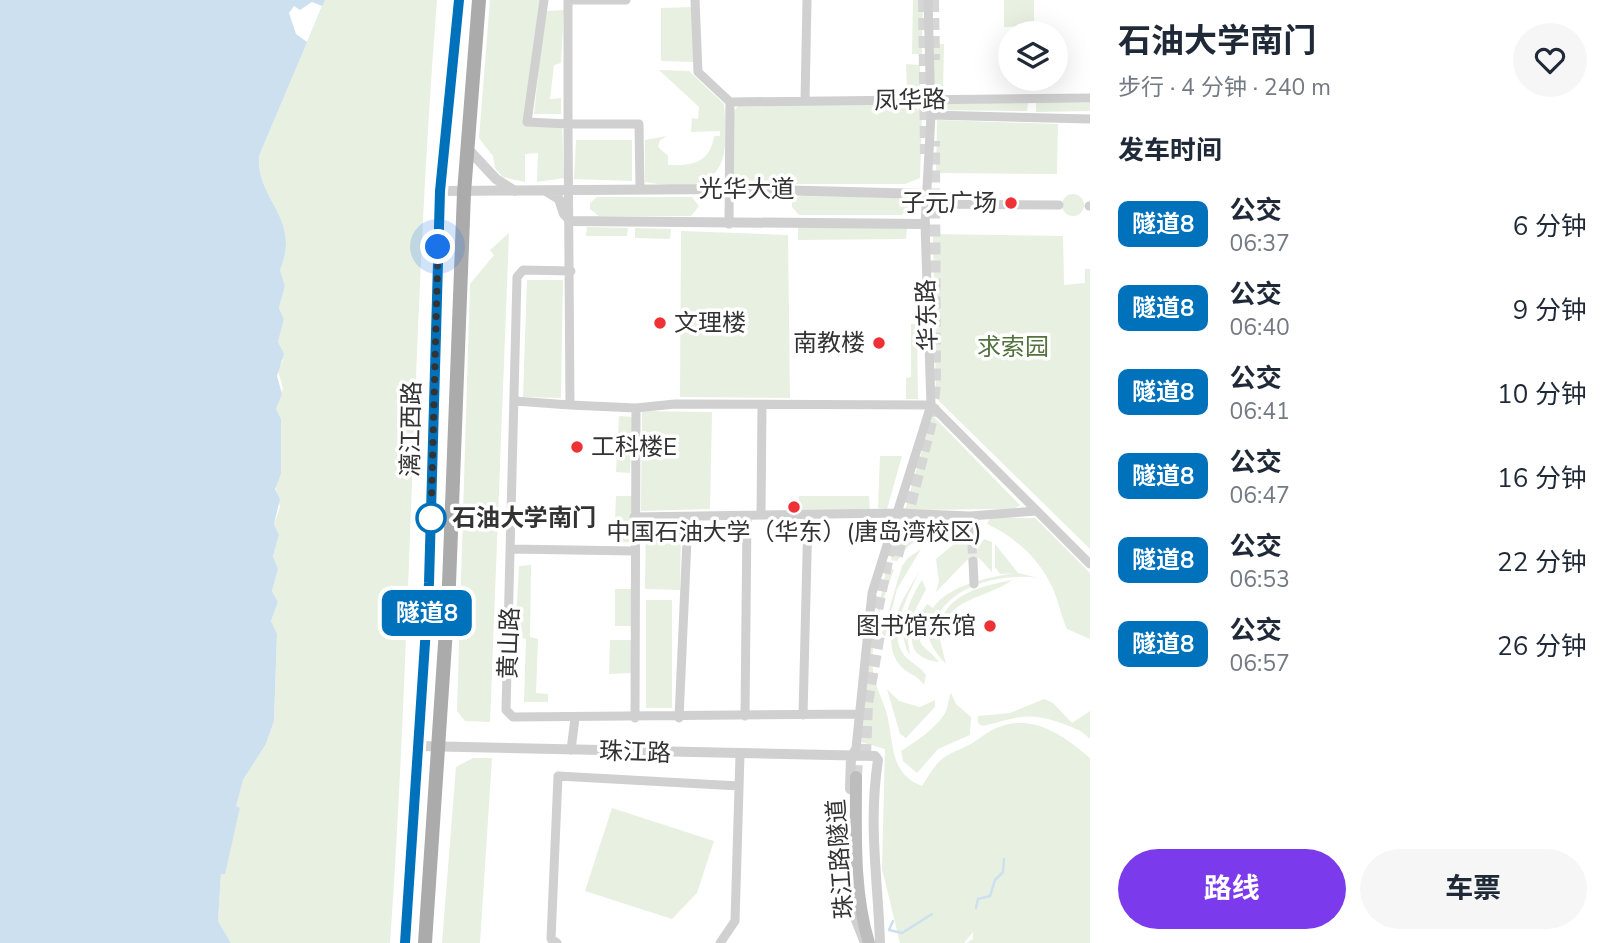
<!DOCTYPE html>
<html lang="zh">
<meta charset="utf-8">
<style>
body{margin:0;font-family:"Nunito Sans","Noto Sans SC",sans-serif;background:#f6f6f7;color:#1f2937;height:100vh;display:flex;flex-direction:column;font-size:26px;white-space:nowrap}
*{box-sizing:border-box;margin:0}
p{font-size:23px;color:#747a83}
.icon{flex:none;width:38px;height:38px;fill:none;stroke:currentColor;stroke-width:2;stroke-linecap:round;stroke-linejoin:round}
.map{position:relative;flex:1;overflow:hidden}
.side{display:flex;flex-direction:column;background:#fff;width:525px}
.side>*{flex:none}
.badge{padding:0 14px;border-radius:10px;font-size:24px;line-height:46px}
.controls{position:absolute;left:998px;top:21px;display:grid;gap:14px}
.controls a{display:grid;place-items:center;width:70px;height:70px;border-radius:50%;background:#fff;box-shadow:0 7px 28px #0002;font-size:35px}
.you{position:absolute;width:35px;height:35px;margin:-18px;border:5px solid #fff;border-radius:50%;background:#1a73e8;box-shadow:0 0 0 10px #1a73e833}
.map>.badge{position:absolute;translate:-50% -50%;box-shadow:0 0 0 4px #fff}
h2{padding:0 28px;font-size:26px;line-height:63px}
.round{display:grid;place-items:center;flex:none;width:74px;height:74px;border-radius:37px;background:#f6f6f7}
.summary{display:flex;align-items:center;justify-content:space-between;height:119px;padding:0 28px}
h1{font-size:33px;font-weight:700;line-height:52px}
.primary-button{display:flex;gap:14px;margin-top:auto;padding:14px 28px}
.primary-button a{flex:1;height:80px;border-radius:42px;background:#7c3aed;color:#fff;font-size:28px;font-weight:700;line-height:80px;text-align:center}
.primary-button a+a{background:#f6f6f7;color:#1f2937}
ul{padding:0;list-style:none}
li{display:flex;align-items:center;gap:21px;height:84px;padding:0 28px}
li div{flex:1}
li b{display:block;font-size:26px}
li em{font-style:normal}
li .badge{min-width:77px;font-weight:700;text-align:center}
main{display:flex;flex:1;min-height:0}
.map>svg:first-child{display:block}
.green{fill:#e8f0e1}
.water{fill:#cde0ef}
.pier{fill:#fff}
.lines{fill:none;stroke-linecap:round;stroke-linejoin:round}
.stream{stroke:#cde0ef;stroke-width:2.5}
.minor-tunnel{stroke:#d6d6d6;stroke-width:9;stroke-dasharray:9 4.5;stroke-linecap:butt}
.secondary-tunnel{stroke:#d6d6d6;stroke-width:12;stroke-dasharray:12 6;stroke-linecap:butt}
.minor{stroke:#d0d0d0;stroke-width:9}
.tertiary{stroke:#d0d0d0;stroke-width:10}
.secondary{stroke:#bdbdbd;stroke-width:12}
.primary{stroke:#ababab;stroke-width:14}
.line-casing{stroke:#fff;stroke-width:16}
.line{stroke:#0072bc;stroke-width:10}
.walk{stroke:#333;stroke-width:7;stroke-dasharray:0 12.6}
.poi-dot{fill:#ee3134;stroke:#fff;stroke-width:2.5}
.stop-dot{fill:#fff;stroke:#0072bc;stroke-width:3.5}
.labels{text-anchor:middle;stroke-width:7;stroke-linejoin:round;paint-order:stroke}
.street-label{font-size:24px;fill:#333;stroke:#fff}
.poi-label{font-size:24px;fill:#333;stroke:#fff;text-anchor:end}
.park-label{font-size:24px;fill:#53723d;stroke:#fff}
.stop-label{font-size:24px;font-weight:bold;fill:#333;stroke:#fff;text-anchor:start}
</style>
<main>
<div class="map">
<svg width="1090" height="943" viewBox="0 0 1090 943">
<rect width="100%" height="100%" fill="#fff"/>
<path class="green" d="M325,0H437C412,314 412,629 390,943H231L218,921L221,873L224,874L240,808L235,806L243,780L266,744L274,721L277,635L271,621L278,602L272,591L278,569L273,556L279,535L274,524L280,507L275,485L281,474L276,409L283,388L278,371L283,360L278,342L284,319L279,308L285,286L280,270C302,217 256,201 259,156Z
M490,0H542L525,122L562,125L564,178L537,182L538,153L525,154V182L503,177L495,168L493,156L479,138Z
M913,0H923L922,54H912Z
M1004,0H1034V26L1004,27Z
M693,7V62L661,61V8Z
M564,10L561,63L554,65L550,99L561,98V114H534L545,11Z
M933,44H944L943,92H933Z
M906,64L920,65V93H907Z
M659,70L689,71L724,104C731,172 718,195 645,182V140L667,136L660,140L658,147L668,156V165C692,166 710,163 714,136H720V131L691,132L692,118L698,119L699,107Z
M938,103H1028L1027,111L937,110Z
M1036,103H1090V111L1036,112Z
M739,105H912L922,113L920,178L905,184H749L733,176L734,111Z
M937,120L1058,124L1057,174L936,173Z
M576,140H632V181L574,179Z
M1062 205a11 11 0 1 1 22 0a11 11 0 1 1-22 0Z
M799,196L903,198L909,206L902,215H799L792,207V202Z
M597,197H692L699,206L691,216H599L590,209V203Z
M587,227L628,228L627,236H586Z
M798,227H907L906,239L798,240Z
M635,228L671,229L670,239L635,238Z
M681,231L788,235L790,398L680,397Z
M509,233L490,722L465,721L457,711L470,284L494,255L490,250Z
M933,234L1063,236L1064,285L1085,283V269H1090V549L936,398Z
M527,280H563L561,398L523,397Z
M911,324H917L918,399H906V378L911,377Z
M642,411L712,412L710,509L641,511Z
M932,415L1020,505L1014,509L905,510Z
M619,416L633,417L630,473L616,472Z
M880,456H902L887,509L878,508Z
M616,496H632L631,542L614,543Z
M799,496H869L870,512L798,510Z
M990,518H1035L1090,573V639L1067,629C1060,614 1058,597 1050,583C1037,556 1013,536 987,524Z
M943,521L946,524L908,546L897,561L891,560L898,525Z
M646,525H681L680,590L645,589Z
M966,539L975,552L984,539L992,542V572L979,558H969L936,592L939,581L936,559L954,544Z
M995,544L1018,573L1038,578C1002,573 952,584 935,620L946,664C934,652 925,638 928,621L924,619C913,648 924,643 939,662C900,657 910,628 927,604L933,608C949,585 989,577 1015,573L1000,574L995,567Z
M921,549L897,589L885,637L882,633L902,566L908,558Z
M531,565L530,637L538,639L536,693L548,694V702H524L526,639L515,636L519,566Z
M887,566L894,570C882,600 870,639 873,672C875,688 885,703 888,719C894,748 891,774 922,786C941,756 939,759 969,745C977,741 984,734 992,730C1030,711 1062,734 1090,758V943H966L973,939V932L964,943H900L882,869L885,749L861,742L867,665Z
M919,572C910,592 888,630 902,652C908,662 919,665 926,675L924,685C918,675 905,673 899,664C878,636 904,597 919,572Z
M922,580L926,589L906,628L910,655C895,634 909,599 922,580Z
M1012,580C983,601 939,598 944,642L939,626C947,593 983,586 1012,580Z
M615,589H632V626H615Z
M646,600H672V708H646Z
M610,640H632L631,673L609,674Z
M887,689L899,701L920,707L935,700V707L906,738L900,734Z
M951,693L956,704L971,717L970,735L938,749L917,773L903,761L901,751C918,740 932,731 944,715C948,709 948,699 951,693Z
M1044,699L1053,703L1072,723L1090,711V739C1082,730 1072,727 1061,723C1025,711 1017,718 982,726L978,723V716L1010,713Z
M473,758H492L480,943H442L456,767Z
M612,808L714,841L697,893L672,919L585,891Z"/>
<path class="water" d="M0,0H325L259,156C256,201 302,217 280,270L285,286L279,308L284,319L278,342L284,354L277,376L282,394L276,409L281,419V474L275,489L280,499L274,524L279,535L273,556L278,569L272,591L278,602L271,621L277,634L274,721L266,744L243,780L236,806L240,808L225,874H221L218,921L231,943H0Z"/>
<path class="pier" d="M312,2L322,6L307,42L296,34L289,13L294,6L300,10Z"/>
<g class="lines">
<path class="stream" d="M976,908L978,899L990,896L995,880L1003,872L1004,859
M893,921L889,930L902,933L932,914"/>
<path class="minor-tunnel" d="M971,531L973,561"/>
<path class="secondary-tunnel" d="M924,0L926,154
M933,0L934,60
M897,556L931,422L935,384L934,141
M870,644L891,542
M865,756L867,703L879,635
M856,777L858,745"/>
<path class="minor" d="M544,0L527,122L568,124L570,405L636,408L675,404L931,405L897,513L634,517
M568,0V124H639L640,189
M570,0H626
M695,0L698,72L730,102L729,224
M928,0L931,115L925,224L931,405L1090,564
M805,101L807,0
M730,102L1090,98
M931,115L1090,119
M926,204L1059,205
M1089,206H1090
M571,271L523,270L517,277L506,710L513,717L859,714
M515,401L570,405
M761,514L762,407
M970,516L971,531
M512,549L634,551
M973,561L974,584
M803,715L808,515
M745,716L747,516
M635,718L636,408
M679,718L688,518
M571,750L575,718
M851,757L856,748L872,593L897,513L970,516L1037,511
M557,943L551,939L558,776L739,786
M720,943L735,921L740,755"/>
<path class="tertiary" d="M468,149L496,179L515,191
M440,191L728,189L926,194
M546,191L559,199L564,214L571,221L925,224
M418,746L875,756L878,760C868,825 878,879 880,943
M850,789L851,757
M852,875L854,915L865,943"/>
<path class="secondary" d="M856,777C856,831 853,891 869,943"/>
<path class="primary" d="M405,943L429,583L440,191L459,0
M425,943L449,584L464,193L479,0"/>
</g>
<g class="lines">
<defs>
<path id="line" d="M405,943L429,583L440,191L459,0"/>
</defs>
<use href="#line" class="line-casing"/>
<use href="#line" class="line"/>
<path class="walk" d="M431,518L438,247"/>
</g>
<g class="poi-dot">
<circle cx="1011" cy="203" r="7"/>
<circle cx="660" cy="323" r="7"/>
<circle cx="879" cy="343" r="7"/>
<circle cx="577" cy="447" r="7"/>
<circle cx="794" cy="507" r="7"/>
<circle cx="990" cy="626" r="7"/>
</g>
<circle class="stop-dot" cx="431" cy="518" r="14"/>
<g class="labels">
<g class="street-label">
<text transform="translate(910 100) rotate(-1)" y="8">凤华路</text>
<text x="747" y="197">光华大道</text>
<text transform="translate(927 315) rotate(-92)" y="8">华东路</text>
<text transform="translate(411 429) rotate(-89)" y="8">漓江西路</text>
<text transform="translate(509 643) rotate(-88)" y="8">黄山路</text>
<text transform="translate(635 752) rotate(2)" y="8">珠江路</text>
<text transform="translate(840 859) rotate(-94)" y="8">珠江路隧道</text>
</g>
<g class="poi-label">
<text x="997" y="211">子元广场</text>
<text x="674" y="331" text-anchor="start">文理楼</text>
<text x="865" y="351">南教楼</text>
<text x="591" y="455" text-anchor="start">工科楼E</text>
<text x="794" y="540" text-anchor="middle">中国石油大学（华东）(唐岛湾校区)</text>
<text x="976" y="634">图书馆东馆</text>
</g>
<g class="park-label">
<text x="1013" y="355">求索园</text>
</g>
<g class="stop-label">
<text x="452" y="526">石油大学南门</text>
</g>
</g>
</svg>
<div class="controls">
<a><svg class="icon" aria-label="layers" viewBox="0 0 24 24"><path d="M12 4l9 5-9 5-9-5zM3 14l9 5 9-5"/></svg></a>
</div>
<div class="you" style="left:438px;top:247px"></div>
<b class="badge" style="left:427px;top:613px;background:#0072bc;color:#fff">隧道8</b>
</div>
<section class="side">
<div class="summary"><div><h1>石油大学南门</h1><p>步行 · 4 分钟 · 240 m</p></div><a class="round"><svg class="icon" aria-label="heart" viewBox="0 0 24 24"><path d="M12 20l-8-8c-3-5 5-10 8-4 3-6 11-1 8 4z"/></svg></a></div>
<h2>发车时间</h2>
<ul>
<li><span class="badge" style="background:#0072bc;color:#fff">隧道8</span><div><b>公交</b><p>06:37</p></div><em>6 分钟</em></li>
<li><span class="badge" style="background:#0072bc;color:#fff">隧道8</span><div><b>公交</b><p>06:40</p></div><em>9 分钟</em></li>
<li><span class="badge" style="background:#0072bc;color:#fff">隧道8</span><div><b>公交</b><p>06:41</p></div><em>10 分钟</em></li>
<li><span class="badge" style="background:#0072bc;color:#fff">隧道8</span><div><b>公交</b><p>06:47</p></div><em>16 分钟</em></li>
<li><span class="badge" style="background:#0072bc;color:#fff">隧道8</span><div><b>公交</b><p>06:53</p></div><em>22 分钟</em></li>
<li><span class="badge" style="background:#0072bc;color:#fff">隧道8</span><div><b>公交</b><p>06:57</p></div><em>26 分钟</em></li>
</ul>
<div class="primary-button"><a>路线</a><a>车票</a></div>
</section>
</main>
